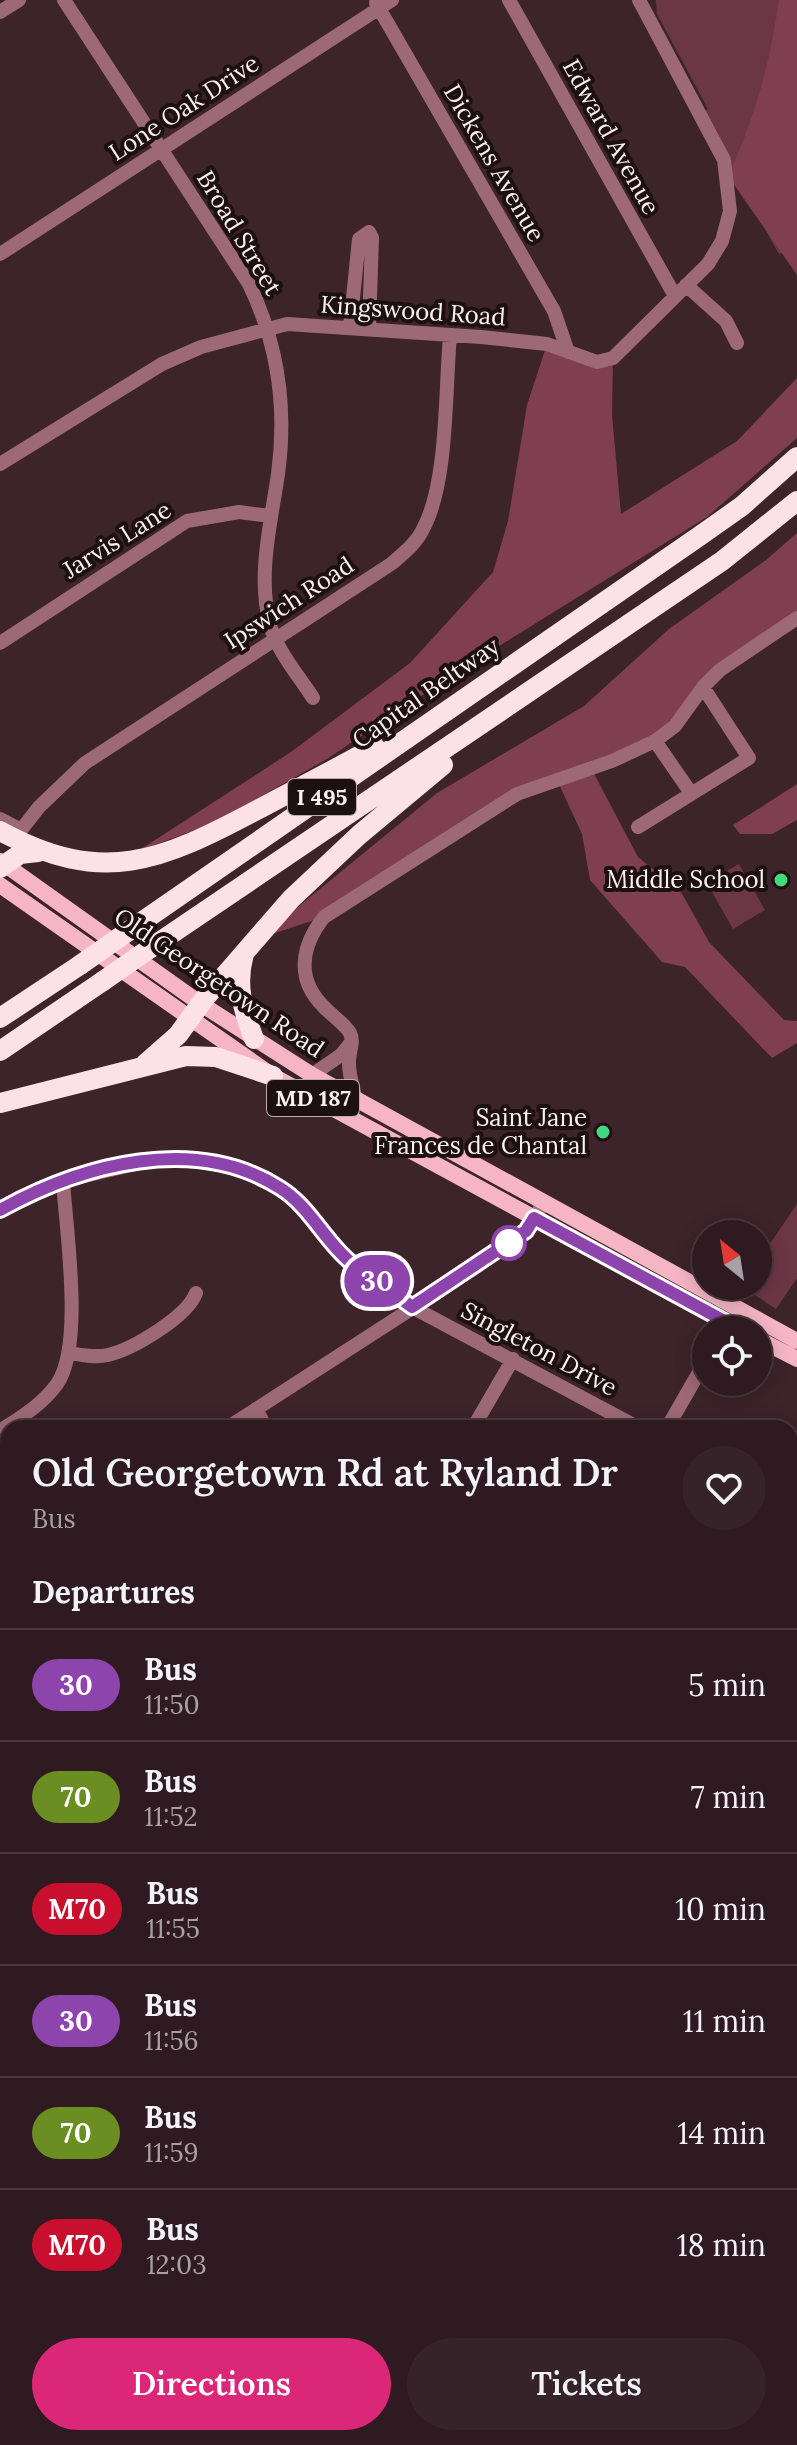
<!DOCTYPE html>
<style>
body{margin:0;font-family:Lora,serif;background:#362329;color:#f1f3f6;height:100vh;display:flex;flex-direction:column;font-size:30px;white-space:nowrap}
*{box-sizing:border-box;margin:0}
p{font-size:26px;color:#a7a1a5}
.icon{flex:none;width:44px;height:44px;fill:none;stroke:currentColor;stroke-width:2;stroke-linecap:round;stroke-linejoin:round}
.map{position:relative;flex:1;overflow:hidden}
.details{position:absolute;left:0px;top:1420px;width:798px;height:1026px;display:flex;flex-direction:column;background:#2e1a20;border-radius:24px 24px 0 0;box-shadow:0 4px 20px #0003,0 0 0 2px #49383e}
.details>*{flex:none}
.badge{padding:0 16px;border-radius:26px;font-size:28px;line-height:52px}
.needle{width:52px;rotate:330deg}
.controls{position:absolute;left:692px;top:1220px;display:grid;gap:16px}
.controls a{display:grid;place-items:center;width:80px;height:80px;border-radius:50%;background:#2e1a20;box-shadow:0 4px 20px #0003,0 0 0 2px #49383e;font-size:40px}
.map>.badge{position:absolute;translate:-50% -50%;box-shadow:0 0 0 4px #fff}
h2{padding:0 32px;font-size:30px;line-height:72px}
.round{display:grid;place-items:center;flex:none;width:84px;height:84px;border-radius:42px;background:#362329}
.overview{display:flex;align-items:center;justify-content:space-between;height:136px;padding:0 32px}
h1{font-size:38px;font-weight:600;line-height:60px}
.button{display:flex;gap:16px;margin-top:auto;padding:16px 32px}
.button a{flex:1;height:92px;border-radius:48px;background:#db2777;color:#fff;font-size:32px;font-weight:600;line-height:92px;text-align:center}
.button a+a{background:#362329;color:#f1f3f6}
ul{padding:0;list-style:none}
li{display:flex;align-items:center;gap:24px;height:112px;padding:0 32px;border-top:2px solid #49383e}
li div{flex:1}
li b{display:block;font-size:30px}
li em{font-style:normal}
li .badge{min-width:88px;font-weight:700;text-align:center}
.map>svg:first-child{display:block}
.green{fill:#6b3746}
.forest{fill:#7f3e51}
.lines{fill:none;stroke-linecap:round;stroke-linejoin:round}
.minor{stroke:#9d6977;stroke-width:14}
.major{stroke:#f5b5c5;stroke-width:16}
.highway{stroke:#fce1e7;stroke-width:20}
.highway-bridge{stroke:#fce1e7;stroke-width:20}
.line-casing{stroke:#fff;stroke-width:18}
.line{stroke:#8e44ad;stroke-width:12}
.poi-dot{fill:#40d77d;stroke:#1c1013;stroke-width:3}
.stop-dot{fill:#fff;stroke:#8e44ad;stroke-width:4}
.labels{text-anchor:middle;stroke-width:8;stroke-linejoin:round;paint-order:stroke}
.shield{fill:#1c1013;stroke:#baacaf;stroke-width:2}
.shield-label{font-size:22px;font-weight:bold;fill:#fdeff2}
.street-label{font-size:24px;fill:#fdeff2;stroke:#1c1013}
.poi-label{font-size:24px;fill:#fdeff2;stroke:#1c1013;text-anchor:end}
</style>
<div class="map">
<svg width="797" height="2445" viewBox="0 0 797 2445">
<rect width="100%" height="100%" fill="#3d232a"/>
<path class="green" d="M656,0H797L795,248L779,254L771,240L702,112L708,109L657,14Z
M739,864L765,910L733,929L707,883Z
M797,1204V1278L776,1309L741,1286H758V1261Z"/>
<path class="forest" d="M779,0H797V275L728,176C755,118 770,63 779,0Z
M547,344L613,358L612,415L621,514L737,441L797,378V438L707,517L451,676L327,759L214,823L138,851L291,752L410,663L493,572L508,521L527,405Z
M797,533V618L720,670L675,726L591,768L638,857L681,892L709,942L784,1020L797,1021V1043L772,1058L685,967L662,962L590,880L582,834L556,778L324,917L260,938L437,793L584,706L669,629L766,560Z
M797,784V820L772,834H740L733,825Z"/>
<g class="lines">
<path class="minor" d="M64,0L249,284C278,344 287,408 278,474C271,523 257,575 270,625C277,651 299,676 313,698
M509,0L675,296
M376,3L554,311L568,352
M0,12L19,0
M0,254L392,0
M686,285L726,321L737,343
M350,327L359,239L369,232L372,238L369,328
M0,464L162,364L201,347L287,324L481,337L547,344L597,362L613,358L708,264L722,241L730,211L724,160L639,0
M0,643L187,521L239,512L270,516
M655,741L691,793
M0,819L21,830L39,807L85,763L391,564C404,553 417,543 424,527C448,481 445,390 450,336
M638,827L749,758L703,687
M312,1075L341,1055L350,1044
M356,1101C354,1089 349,1076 349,1064C348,1053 355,1043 350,1033C344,1023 331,1015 323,1006C295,978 302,945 324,917L517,794L612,761L655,741L675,726L703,687L720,670L797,618
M0,1210L63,1181L157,1159L212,1161L247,1171L282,1189L307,1211L347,1259L412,1307L639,1428
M69,1353C82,1355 95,1358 108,1355C133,1349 187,1317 196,1293
M256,1409L266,1428
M227,1428L479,1265L526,1231L543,1204
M473,1428L513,1359
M667,1428L706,1360
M0,1431C21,1417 42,1405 57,1384C84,1345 66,1230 63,1181
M790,1511L797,1514
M0,1560L8,1561
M790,1657L797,1650
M790,1827L797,1820
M0,1850L8,1853
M790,2005L797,1998
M0,2103L8,2105
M790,2195L797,2189
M0,2244L8,2247
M790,2386L797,2380
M0,2391H8
M187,2438L192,2445
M335,2438L340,2445
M621,2438L632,2445
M523,2445L529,2438
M725,2445L733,2438"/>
<path class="major" d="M0,861L201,1004L312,1075L797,1341
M0,885L273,1076L741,1330
M758,1339L797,1359"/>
<path class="highway" d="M0,831C103,887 161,861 257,810C296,789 336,769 375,747
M0,868L20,854L38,852
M130,930L701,535L742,506L797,457
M152,947L722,561L797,501
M244,954C235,985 243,1010 254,1039
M0,1018L80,965
M0,1051L103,981
M145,1064L178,1035L205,998L291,899L359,835L443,765
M0,1103L186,1056L216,1057L273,1076"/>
<path class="highway-bridge" d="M80,965L130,930
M103,981L152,947"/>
</g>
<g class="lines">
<defs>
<path id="line" d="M0,1210C83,1164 195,1134 280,1188C309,1206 323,1238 348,1260C367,1277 391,1291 412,1307L526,1231L534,1218L741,1330"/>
</defs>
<use href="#line" class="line-casing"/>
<use href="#line" class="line"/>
</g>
<g class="poi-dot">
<circle cx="781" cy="880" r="8"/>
<circle cx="603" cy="1132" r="8"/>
</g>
<circle class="stop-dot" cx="509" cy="1243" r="16"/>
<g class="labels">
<g class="shield">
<rect x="288" y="779" width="68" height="36" rx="6"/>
<rect x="267" y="1080" width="92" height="36" rx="6"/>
</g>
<g class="shield-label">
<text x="322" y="805">I 495</text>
<text x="313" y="1106">MD 187</text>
</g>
<g class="street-label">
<text transform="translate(184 108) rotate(-33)" y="8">Lone Oak Drive</text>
<text transform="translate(611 137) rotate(61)" y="8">Edward Avenue</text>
<text transform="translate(494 163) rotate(60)" y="8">Dickens Avenue</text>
<text transform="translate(239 233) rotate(59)" y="8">Broad Street</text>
<text transform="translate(413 311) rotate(4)" y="8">Kingswood Road</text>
<text transform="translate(117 540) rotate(-32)" y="8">Jarvis Lane</text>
<text transform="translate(289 603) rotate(-33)" y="8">Ipswich Road</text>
<text transform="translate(426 693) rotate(-35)" y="8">Capital Beltway</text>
<text transform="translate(219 983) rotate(34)" y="8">Old Georgetown Road</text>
<text transform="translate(539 1349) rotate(28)" y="8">Singleton Drive</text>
</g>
<g class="poi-label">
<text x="765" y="888">Middle School</text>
<text x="587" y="1126">Saint Jane<tspan x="587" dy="28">Frances de Chantal</tspan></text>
</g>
</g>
</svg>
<div class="controls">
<a><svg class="needle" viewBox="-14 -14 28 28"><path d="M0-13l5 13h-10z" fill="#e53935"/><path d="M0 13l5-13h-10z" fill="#a7a1a5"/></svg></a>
<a><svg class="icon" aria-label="locate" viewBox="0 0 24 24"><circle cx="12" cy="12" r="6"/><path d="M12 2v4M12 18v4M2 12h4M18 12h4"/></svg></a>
</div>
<b class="badge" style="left:377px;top:1281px;background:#8e44ad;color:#fff">30</b>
<section class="details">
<div class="overview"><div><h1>Old Georgetown Rd at Ryland Dr</h1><p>Bus</p></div><a class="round"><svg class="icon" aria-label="heart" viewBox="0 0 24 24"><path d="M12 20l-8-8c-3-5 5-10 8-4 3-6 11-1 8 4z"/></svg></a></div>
<h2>Departures</h2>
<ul>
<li><span class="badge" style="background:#8e44ad;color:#fff">30</span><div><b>Bus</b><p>11:50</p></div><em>5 min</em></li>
<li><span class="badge" style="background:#6b8e23;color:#fff">70</span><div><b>Bus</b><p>11:52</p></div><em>7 min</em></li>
<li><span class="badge" style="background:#c8102e;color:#fff">M70</span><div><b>Bus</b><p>11:55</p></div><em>10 min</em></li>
<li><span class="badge" style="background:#8e44ad;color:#fff">30</span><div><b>Bus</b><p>11:56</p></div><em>11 min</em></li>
<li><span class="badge" style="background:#6b8e23;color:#fff">70</span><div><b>Bus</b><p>11:59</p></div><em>14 min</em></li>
<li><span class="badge" style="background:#c8102e;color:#fff">M70</span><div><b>Bus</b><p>12:03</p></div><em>18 min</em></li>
</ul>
<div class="button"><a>Directions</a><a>Tickets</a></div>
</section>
</div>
